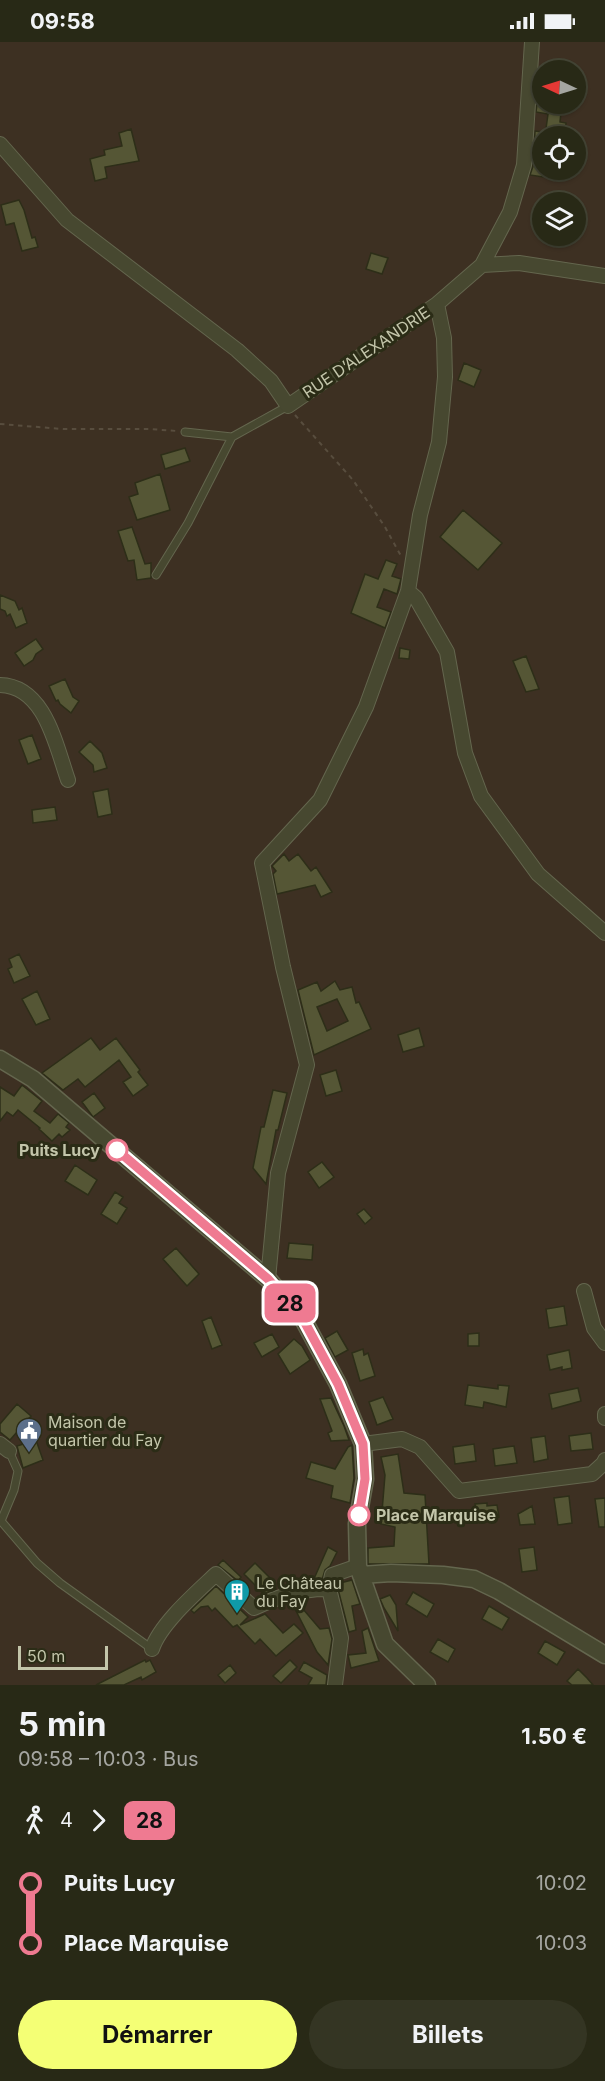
<!DOCTYPE html>
<html lang="fr">
<meta charset="utf-8">
<style>
body{margin:0;font-family:Inter,sans-serif;background:#343523;color:#f1f3f6;height:100vh;display:flex;flex-direction:column;font-size:22px;white-space:nowrap}
*{box-sizing:border-box;margin:0}
p{font-size:20px;color:#a5a6a1}
.icon{flex:none;width:33px;height:33px;fill:none;stroke:currentColor;stroke-width:2;stroke-linecap:round;stroke-linejoin:round}
.map{position:relative;height:1643px;overflow:hidden}
.panel{display:flex;flex-direction:column;background:#282916;flex:1}
.panel>*{flex:none}
.badge{padding:0 12px;border-radius:9px;font-size:21px;line-height:39px}
.needle{width:39px;rotate:274deg}
.tools{position:absolute;left:532px;top:18px;display:grid;gap:12px}
.tools a{display:grid;place-items:center;width:54px;height:54px;border-radius:50%;background:#282916;box-shadow:0 2px 4px #0004,0 0 0 2px #444535;font-size:30px}
.scale{position:absolute;left:18px;bottom:15px;width:90px;box-sizing:border-box;padding-left:6px;border:3px solid #c3c5aa;border-top:0;font-size:16px;line-height:21px;white-space:nowrap;color:#c3c5aa;-webkit-text-stroke:4px #2b2c16;paint-order:stroke}
.map>.badge{position:absolute;translate:-50% -50%;box-shadow:0 0 0 3px #fff}
.legs{display:flex;align-items:center;gap:9px;height:66px;padding:0 18px;font-size:20px}
.legs p{margin-inline-start:auto}
.headline{display:flex;align-items:center;justify-content:space-between;height:102px;padding:0 18px}
h1{font-size:33px;font-weight:700;line-height:45px}
.action{display:flex;gap:12px;margin-top:auto;padding:12px 18px}
.action a{flex:1;height:69px;border-radius:36px;background:#f4ff75;color:#111;font-size:24px;font-weight:700;line-height:69px;text-align:center}
.action a+a{background:#343523;color:#f1f3f6}
ul{padding:0 18px;list-style:none}
li{display:flex;align-items:center;gap:21px;height:60px;font-size:22px}
li i{display:grid;place-items:center;width:9px;height:100%;margin:0 8px;background:currentColor}
li i::after{content:'';width:15px;height:15px;margin:-8px;border:4px solid;border-radius:50%;background:#282916}
li p{margin-inline-start:auto}
li:first-child i{background:linear-gradient(#0000 50%,currentColor 0)}
li:last-child i{background:linear-gradient(currentColor 50%,#0000 0)}
.status{display:flex;justify-content:space-between;align-items:center;height:42px;padding:0 30px;background:#282916;direction:ltr}
.status svg{height:16px;fill:currentColor}
.map>svg:first-child{display:block}
.green{fill:#3d3022;fill-rule:evenodd}
.building{fill:#555635;stroke:#2d2e18;stroke-width:1.5;fill-rule:evenodd}
.lines{fill:none;stroke-linecap:round;stroke-linejoin:round}
.service-casing{stroke:#64664e;stroke-width:9}
.minor-casing{stroke:#64664e;stroke-width:16}
.tertiary-casing{stroke:#64664e;stroke-width:19}
.path{stroke:#584d3e;stroke-width:2;stroke-dasharray:4.5 4.5;stroke-linecap:butt}
.service{stroke:#474830;stroke-width:7}
.minor{stroke:#474830;stroke-width:14}
.tertiary{stroke:#474830;stroke-width:16}
.line-1-casing{stroke:#fff;stroke-width:14}
.line-1{stroke:#ef7a91;stroke-width:9}
.stop-1-dot{fill:#fff;stroke:#ef7a91;stroke-width:3}
.labels{text-anchor:middle;stroke-width:6;stroke-linejoin:round;paint-order:stroke}
.street-label{font-size:16px;fill:#c3c5aa;stroke:#2b2c16}
.stop-label{font-size:16px;font-weight:bold;fill:#c3c5aa;stroke:#2b2c16;text-anchor:end}
.poi-label{font-size:16px;fill:#c3c5aa;stroke:#2b2c16;text-anchor:start}
</style>
<div class="status"><b>09:58</b><svg viewBox="0 0 49 12"><path d="M0 12V9h3v3zM5 12V6h3v6zM10 12V3h3v9zM15 12V0h3v12zM26 1h20v11H26zM47 4h2v5h-2z"/></svg></div>
<div class="map">
<svg width="605" height="1643" viewBox="0 0 605 1643">
<rect width="100%" height="100%" fill="#36371d"/>
<path class="green" d="M0,0H605V1643H0ZM543,28H576V62H543ZM543,94H576V128H543ZM543,160H576V194H543Z"/>
<path class="building" d="M537,62H559L558,70H561L560,80L566,81L564,94H545L548,72L536,70Z
M131,87L139,119L105,125L107,136L95,139L90,117L105,113L104,108L122,104L119,91Z
M535,89L543,90V135L530,133L533,124Z
M19,158L24,168L32,196L35,195L38,205L22,209L14,181L6,183L1,163Z
M371,211L388,216L382,232L366,227Z
M464,321L481,328L474,345L458,338Z
M185,406L190,419L165,427L161,413Z
M160,432L170,468L137,478L129,455L138,452L135,441Z
M463,468L502,501L478,528L440,495Z
M132,485L145,522L151,521V536L137,538L134,518L128,519L118,489Z
M386,518L397,522L392,534L401,537L397,552L384,547L377,565L391,570L385,586L351,571L365,532L378,537Z
M0,553L15,559L19,568L22,566L27,581L16,586L10,572L7,574L5,569L0,567Z
M36,597L43,607L36,612L33,618L24,624L15,611Z
M400,606L410,608L409,617L399,616Z
M526,614L539,647L526,650L513,619Z
M65,637L73,655L79,659L71,671L60,662L58,658L56,659L49,644Z
M32,693L41,717L28,722L19,698Z
M90,699L102,711L107,726L94,730L93,723L79,710Z
M108,747L112,772L98,775L93,750Z
M55,765L57,778L33,781L32,768Z
M284,812L289,819L298,812L311,829L316,825L332,850L321,855L315,843L277,852L273,832L276,829L272,824Z
M19,912L30,934L14,941L8,927L12,925L9,917Z
M335,939L340,948L352,945L356,961L359,960L371,987L314,1013L298,948L317,940L321,949ZM337,957L348,979L327,989L317,965Z
M37,949L50,977L36,983L22,957Z
M419,986L424,1004L403,1010L398,993Z
M91,996L100,1008L116,996L140,1028L138,1030L148,1043L133,1054L123,1040L131,1035L119,1018L85,1045L78,1037L63,1048L42,1031Z
M336,1028L342,1049L326,1054L320,1033Z
M22,1043L42,1059L34,1069L50,1081L58,1072L69,1081L66,1085L70,1088L62,1095L59,1092L52,1099L39,1087L40,1086L18,1068L13,1074L7,1070L0,1079V1045L14,1054Z
M273,1048L287,1051L278,1088H276L266,1142L253,1126L261,1085H264Z
M94,1051L105,1066L93,1075L82,1060Z
M322,1120L334,1135L319,1146L308,1130Z
M75,1123L97,1138L88,1153L65,1139Z
M115,1150L123,1155L119,1161L127,1166L117,1182L101,1172Z
M364,1167L372,1176L365,1182L357,1172Z
M289,1201L313,1203L312,1218L287,1216Z
M176,1206L199,1232L187,1244L163,1217Z
M564,1264L567,1283L549,1286L546,1267Z
M211,1275L222,1303L212,1307L202,1279Z
M337,1289L348,1308L335,1315L325,1296Z
M479,1291V1304H468V1292Z
M272,1292L279,1305L262,1315L254,1301Z
M294,1297L302,1304L310,1318L290,1332L278,1312Z
M363,1307L364,1313L368,1311L375,1334L360,1339L352,1311Z
M569,1308L572,1326L562,1328V1325L550,1328L547,1313Z
M468,1343L498,1347V1343L509,1344L506,1365L484,1360L483,1366L465,1363Z
M578,1346L581,1359L552,1367L549,1352Z
M383,1355L393,1377L377,1383L369,1360Z
M331,1356L344,1384L349,1398L331,1399L328,1391L332,1389L320,1357Z
M17,1362L31,1374L10,1398L0,1390V1382Z
M591,1391L593,1407L571,1409L569,1394Z
M545,1394L548,1417L534,1420L531,1396Z
M36,1398L43,1418L23,1426L17,1404Z
M474,1402L476,1419L455,1422L453,1405Z
M352,1403L354,1436L350,1461L331,1456L333,1444L306,1436L311,1420L335,1427L348,1405Z
M514,1404L517,1421L495,1424L493,1407Z
M398,1412L404,1451L425,1453L429,1522H368V1506L394,1504L395,1485L381,1482L385,1433L381,1415Z
M569,1454L572,1481L558,1483L554,1456Z
M605,1456V1485H599L595,1457Z
M487,1461V1464L497,1463L499,1475L477,1478L475,1462Z
M532,1464L535,1482L520,1483L518,1472Z
M328,1505L337,1510L330,1524L325,1528L322,1538L313,1539Z
M534,1505L537,1528L522,1530L519,1507Z
M223,1518L241,1535L238,1539L218,1523Z
M255,1521L273,1539L271,1541L276,1547L264,1552L244,1532Z
M352,1538L360,1562L352,1564L356,1588L349,1590L338,1547L340,1541Z
M216,1544L248,1575L240,1583L265,1572L283,1591L294,1582L303,1591L276,1614L260,1597L255,1602L237,1583L233,1585L215,1566L212,1569L208,1564L201,1565L194,1571L191,1568Z
M413,1550L434,1562L427,1575L406,1562Z
M390,1553L396,1563L398,1589L384,1566L380,1557Z
M297,1560L320,1587L329,1586L332,1597L328,1623L317,1610L292,1561Z
M489,1564L509,1576L502,1588L482,1577Z
M368,1586L379,1619L351,1626L348,1613L366,1611L362,1589Z
M438,1597L455,1607L448,1620L430,1610Z
M545,1599L565,1610L557,1623L538,1611Z
M145,1618L146,1620L150,1618L156,1630L142,1638L141,1635L124,1643H96Z
M290,1618L297,1625L281,1641L273,1634Z
M304,1620L327,1633L326,1643H308L312,1636L299,1629Z
M230,1623L236,1631L225,1641L218,1633Z
M578,1627L587,1636L593,1643H572L567,1639Z"/>
<g class="lines">
<defs>
<path id="service" d="M185,390L232,395L288,364
M156,533L188,481L232,395
M9,1409L18,1429L14,1448L1,1479L37,1521L60,1541L152,1607L151,1609"/>
<path id="minor" d="M0,102L67,178L237,308L271,339L288,364L437,262L482,223L519,221L605,234
M482,223L510,170L524,123L532,0
M408,549L416,556L447,610L465,711L481,754L538,832L605,891
M0,643C45,644 56,704 68,738
M268,1237L278,1131L307,1023L283,925L262,821L320,758L366,665L408,549L420,473L439,400L445,335L444,296L437,262
M584,1249L594,1286L605,1301
M605,1372V1376
M0,1402L9,1409
M363,1402L402,1397L420,1405L459,1449L592,1432L604,1421L605,1418
M152,1607C160,1582 196,1551 216,1532L254,1566C278,1555 302,1546 329,1547
M335,1643L341,1596L329,1547L332,1533L358,1524"/>
<path id="tertiary" d="M0,1017L33,1037L268,1237L303,1277L338,1342L363,1402L365,1437L357,1482L358,1524L361,1533L385,1602L427,1643
M361,1533L391,1531L443,1533L474,1537L499,1549L605,1613"/>
</defs>
<use href="#service" class="service-casing"/>
<use href="#minor" class="minor-casing"/>
<use href="#tertiary" class="tertiary-casing"/>
<path class="path" d="M295,373L353,438L385,485L401,514
M0,382L63,387H149L177,389"/>
<use href="#service" class="service"/>
<use href="#minor" class="minor"/>
<use href="#tertiary" class="tertiary"/>
</g>
<g class="lines">
<defs>
<path id="line-1" d="M117,1108L268,1237L303,1277L338,1342L363,1402L365,1437L359,1473"/>
</defs>
<use href="#line-1" class="line-1-casing"/>
<use href="#line-1" class="line-1"/>
</g>
<defs>
<symbol id="civic-pin" viewBox="-11 -11 22 30"><path d="M0 17L-7.5 6A9.5 9.5 0 1 1 7.5 6Z" fill="#5c6f8a" stroke="#2b2c16"/><path d="M-.6-6.5H3V-4.5H.6V-3L4-1V1h2V6H-6V1h2V-1L-.6-3ZM-1.2 2.5V6h2.4V2.5Z" fill="#fff"/></symbol>
<symbol id="building-pin" viewBox="-11 -11 22 30"><path d="M0 17L-7.5 6A9.5 9.5 0 1 1 7.5 6Z" fill="#0f9aa8" stroke="#2b2c16"/><path d="M-4-6H4V6H1V3H-1V6H-4ZM-2.5-4.3h1.7v1.8h-1.7ZM.8-4.3h1.7v1.8H.8ZM-2.5-1h1.7V.8h-1.7ZM.8-1h1.7V.8H.8Z" fill="#fff"/></symbol>
</defs>
<g fill-rule="evenodd">
<use href="#civic-pin" x="14" y="1374" width="30" height="40"/>
<use href="#building-pin" x="222" y="1535" width="30" height="40"/>
</g>
<g class="stop-1-dot">
<circle cx="117" cy="1108" r="10"/>
<circle cx="359" cy="1473" r="10"/>
</g>
<g class="labels">
<g class="street-label">
<text transform="translate(366 310) rotate(-34)" y="6">RUE D’ALEXANDRIE</text>
</g>
<g class="stop-label">
<text x="100" y="1114">Puits Lucy</text>
<text x="376" y="1479" text-anchor="start">Place Marquise</text>
</g>
<g class="poi-label">
<text x="48" y="1386">Maison de<tspan x="48" dy="18">quartier du Fay</tspan></text>
<text x="256" y="1547">Le Château<tspan x="256" dy="18">du Fay</tspan></text>
</g>
</g>
</svg>
<div class="tools">
<a><svg class="needle" viewBox="-14 -14 28 28"><path d="M0-13l5 13h-10z" fill="#e53935"/><path d="M0 13l5-13h-10z" fill="#a5a6a1"/></svg></a>
<a><svg class="icon" aria-label="locate" viewBox="0 0 24 24"><circle cx="12" cy="12" r="6"/><path d="M12 2v4M12 18v4M2 12h4M18 12h4"/></svg></a>
<a><svg class="icon" aria-label="layers" viewBox="0 0 24 24"><path d="M12 4l9 5-9 5-9-5zM3 14l9 5 9-5"/></svg></a>
</div>
<div class="scale">50 m</div>
<b class="badge" style="left:290px;top:1261px;background:#ef7a91;color:#111">28</b>
</div>
<section class="panel">
<div class="headline"><div><h1>5 min</h1><p>09:58 – 10:03 · Bus</p></div><b>1.50 €</b></div>
<div class="legs"><svg class="icon" aria-label="walk" viewBox="0 0 24 24"><circle cx="13" cy="4" r="2"/><path d="M13 8l-2 6 4 7M11 14l-3 7M7 12l3-4h3l4 4"/></svg>4<svg class="icon" aria-label="forward" viewBox="0 0 24 24"><path d="M9 5l7 7-7 7"/></svg><b class="badge" style="background:#ef7a91;color:#111">28</b></div>
<ul>
<li><i style="color:#ef7a91"></i><b>Puits Lucy</b><p>10:02</p></li>
<li><i style="color:#ef7a91"></i><b>Place Marquise</b><p>10:03</p></li>
</ul>
<div class="action"><a>Démarrer</a><a>Billets</a></div>
</section>
